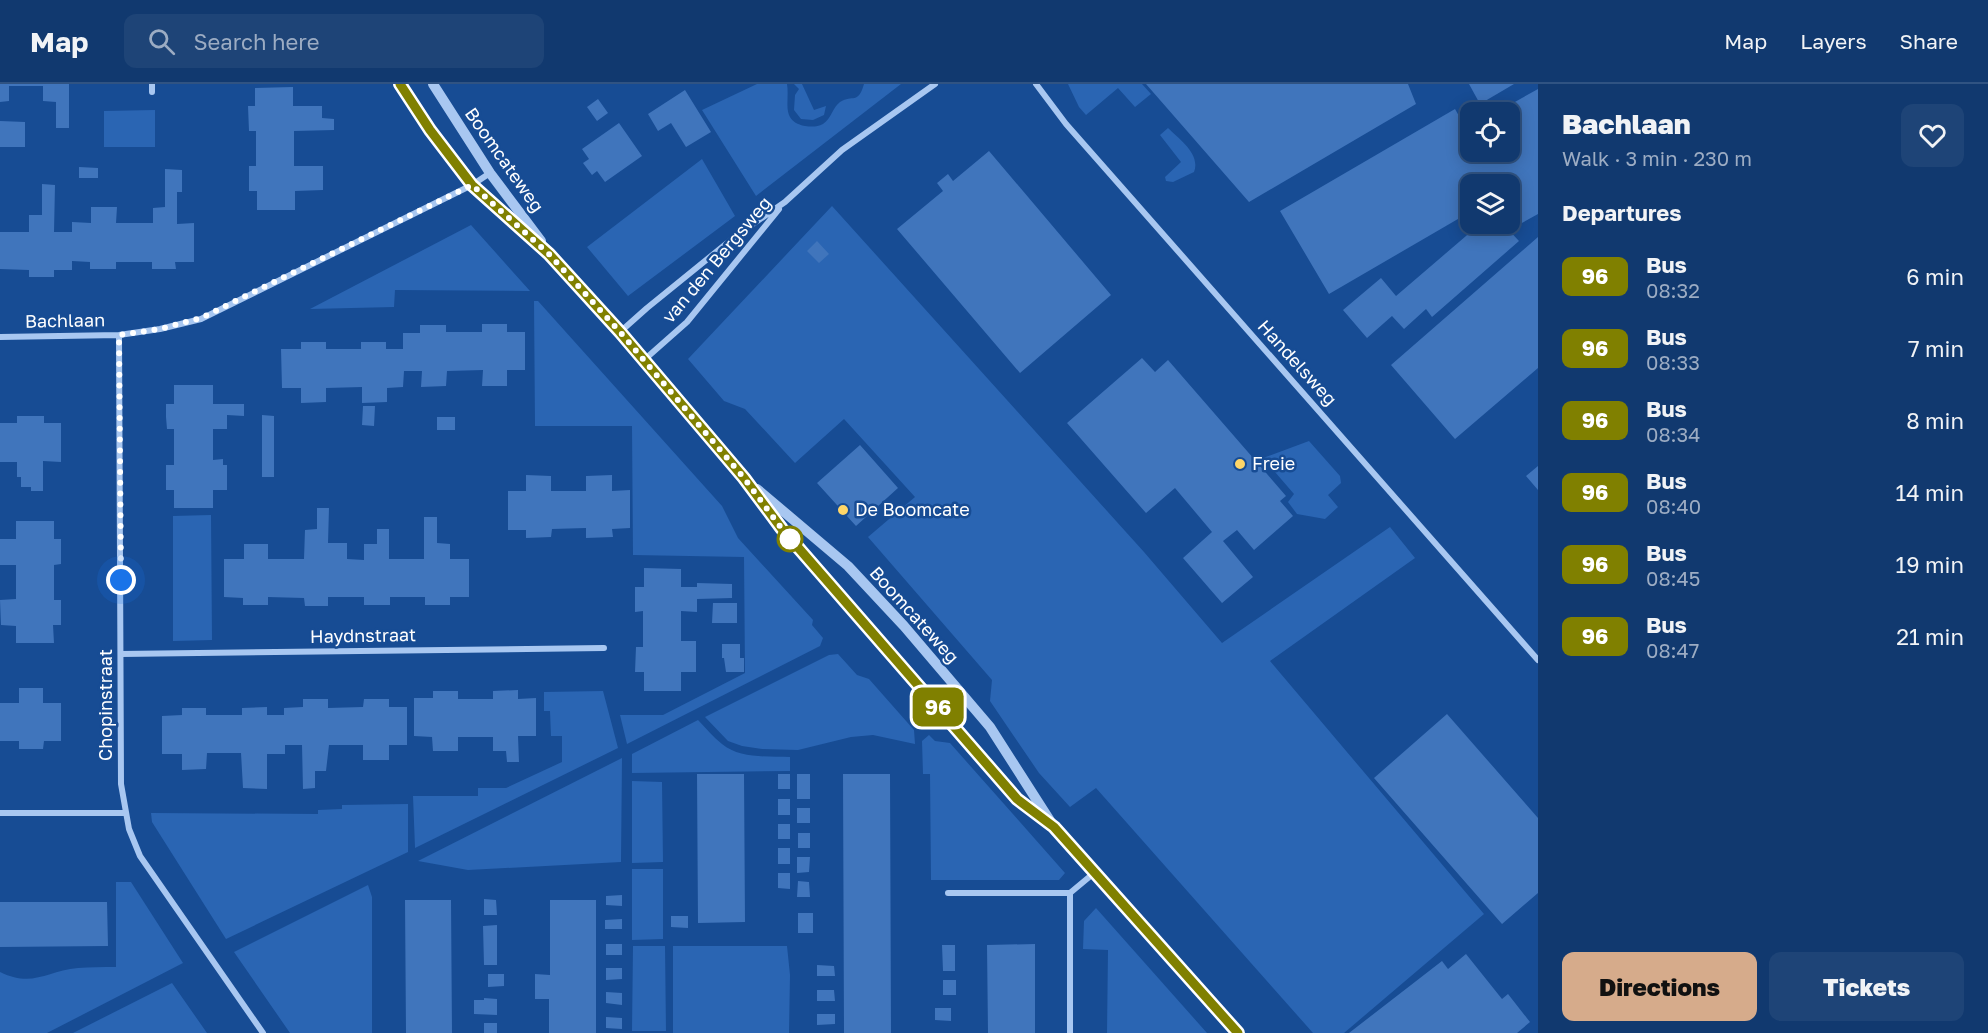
<!DOCTYPE html>
<meta charset="utf-8">
<style>
body{margin:0;font-family:"Golos Text",sans-serif;background:#1e4477;color:#f1f3f6;height:100vh;display:flex;flex-direction:column;font-size:22px;white-space:nowrap}
*{box-sizing:border-box;margin:0}
p{font-size:20px;color:#9cacc3}
.icon{flex:none;width:33px;height:33px;fill:none;stroke:currentColor;stroke-width:2;stroke-linecap:round;stroke-linejoin:round}
.map{position:relative;flex:1;overflow:hidden}
.details{display:flex;flex-direction:column;background:#11396f;width:450px}
.details>*{flex:none}
.badge{padding:0 12px;border-radius:9px;font-size:21px;line-height:39px}
.controls{position:absolute;left:1460px;top:18px;display:grid;gap:12px}
.controls a{display:grid;place-items:center;width:60px;height:60px;border-radius:12px;background:#11396f;box-shadow:0 3px 15px #0003,0 0 0 2px #305382;font-size:30px}
.you{position:absolute;width:30px;height:30px;margin:-15px;border:4px solid #fff;border-radius:50%;background:#1a73e8;box-shadow:0 0 0 9px #1a73e833}
.map>.badge{position:absolute;translate:-50% -50%;box-shadow:0 0 0 3px #fff}
h2{padding:0 24px;font-size:22px;line-height:54px}
.round{display:grid;place-items:center;flex:none;width:63px;height:63px;border-radius:12px;background:#1e4477}
.headline{display:flex;align-items:center;justify-content:space-between;height:102px;padding:0 24px}
h1{font-size:28px;font-weight:800;line-height:45px}
.primary-button{display:flex;gap:12px;margin-top:auto;padding:12px 24px}
.primary-button a{flex:1;height:69px;border-radius:12px;background:#d6ab8b;color:#111;font-size:24px;font-weight:800;line-height:69px;text-align:center}
.primary-button a+a{background:#1e4477;color:#f1f3f6}
ul{padding:0;list-style:none}
li{display:flex;align-items:center;gap:18px;height:72px;padding:0 24px}
li div{flex:1}
li b{display:block;font-size:22px}
li em{font-style:normal}
li .badge{min-width:66px;font-weight:700;text-align:center}
header{display:flex;align-items:center;gap:36px;box-sizing:border-box;height:84px;padding:0 30px;background:#11396f;border-bottom:2px solid #305382}
header strong{font-size:28px}
nav{display:flex;gap:33px;margin-inline-start:auto;font-size:21px}
.search{width:420px;height:54px;background:#1e4477;display:flex;align-items:center;gap:15px;box-sizing:border-box;padding:0 21px;border-radius:12px;color:#9cacc3;font-size:22px}
main{display:flex;flex:1;min-height:0}
.map>svg:first-child{display:block}
.green{fill:#2a65b3}
.building{fill:#4075bc}
.lines{fill:none;stroke-linecap:round;stroke-linejoin:round}
.minor{stroke:#a8c7f1;stroke-width:6}
.tertiary{stroke:#a8c7f1;stroke-width:10}
.line-casing{stroke:#fff;stroke-width:14}
.line{stroke:#808000;stroke-width:9}
.walk{stroke:#fff;stroke-width:6;stroke-dasharray:0 10.8}
.poi-dot{fill:#ffd668;stroke:#174c94;stroke-width:2}
.stop-dot{fill:#fff;stroke:#808000;stroke-width:3}
.labels{text-anchor:middle;stroke-width:5;stroke-linejoin:round;paint-order:stroke}
.street-label{font-size:18px;fill:#fff;stroke:#174c94}
.poi-label{font-size:18px;fill:#fff;stroke:#174c94;text-anchor:start}
</style>
<header>
<strong>Map</strong>
<div class="search"><svg class="icon" aria-label="search" viewBox="0 0 24 24"><circle cx="10" cy="10" r="6"/><path d="M15 15l6 6"/></svg>Search here</div>
<nav><a>Map</a><a>Layers</a><a>Share</a></nav>
</header>
<main>
<div class="map">
<svg width="1538" height="949" viewBox="0 0 1538 949">
<rect width="100%" height="100%" fill="#174c94"/>
<path class="green" d="M757,0H787C790,17 780,37 805,42C812,43 817,43 823,40C831,35 833,23 840,18C853,10 858,21 864,0H901L756,112L702,26Z
M794,0H802L814,26L826,22L824,31L813,36L801,35L794,26L795,11L799,5Z
M1068,0H1142L1151,10L1135,23L1118,4L1086,31L1079,23Z
M155,26V63H104V27Z
M1168,44C1179,55 1201,70 1194,88L1173,98L1166,97L1165,93L1181,78L1160,51Z
M702,75L735,132L628,212L587,163Z
M832,122L1144,468L1222,559L1390,443L1415,474L1270,577L1484,830L1344,949H1313L1096,704L1070,723L1039,689L990,617L992,596L868,453L915,413L844,335L795,379L745,325L724,317L688,275Z
M471,141L530,207L395,206L394,223L310,225Z
M534,217H538L722,422L738,454L813,536L812,541L823,554L820,562L627,660L620,631H663L745,589L744,473L633,471L632,342H535Z
M1309,357L1340,392L1341,399L1328,411L1338,423L1325,435L1297,430L1288,418L1294,410L1263,374Z
M211,431L212,556L173,557V432Z
M838,570L857,591L869,595L914,646L915,660L873,651L851,653L798,666L762,665L742,662L728,657L705,633L829,571Z
M603,607L618,664L415,764L413,712H478V704H506L562,678V652H551L550,627H544V608Z
M698,636C706,644 713,653 722,660C740,675 768,672 790,673V687L632,689V670Z
M929,651L935,657L950,659L1065,789L1059,796H931L930,690H923L922,657Z
M622,674L621,778L468,786L418,777Z
M632,697L662,698L663,778L632,779Z
M408,720V768L226,855L152,738L151,729L318,730V726L342,725V721Z
M632,785H663V855L632,856Z
M116,798H131L183,879L47,949H0V888C33,904 46,887 78,884C90,883 103,883 116,883Z
M368,801L372,813V949H290L234,868Z
M1096,824L1207,949H1107L1108,866L1083,865L1084,837Z
M633,862H665L666,947H632Z
M673,862H787L790,891L789,949H673Z
M172,899L207,949H73Z"/>
<path class="building" d="M0,0H69V44H56V18L43,17V2H9V17L0,18Z
M1146,0H1408L1416,20L1249,118Z
M1469,0H1514L1480,20Z
M293,3V22H322V34L334,35V46L294,47V82H323V106L295,107V126H257V107H249V82H256V47H249L248,22H255V4Z
M1538,5V130L1520,140L1509,121V100H1470V128L1329,210L1280,127L1455,25L1467,46L1470,44V68H1509V28H1497Z
M685,6L711,48L686,63L671,39L658,47L648,30Z
M598,15L608,29L597,37L587,23Z
M0,37L25,38V63H0Z
M619,39L642,72L605,98L597,87L592,91L583,79L589,75L582,65Z
M989,67L1111,211L1020,289L897,145L943,107L937,99L948,90L953,97Z
M79,83L98,84V94H79Z
M165,85L182,86V108H177V140L194,139V178H175L176,185H152V178H116V185H90V178L72,177V186H54V193H29V186L0,185V148H29V131H42V100L55,101L54,148H72V138L91,139V123H117L116,139H153V124L165,123Z
M1480,140H1503L1519,157L1432,233L1426,225L1404,245L1392,232L1367,254L1343,226L1381,194L1396,212Z
M1538,153V284L1455,355L1391,281Z
M817,157L829,170L819,179L807,167Z
M482,240H507V248H525V286H507V302H482L483,286L447,287L446,302L421,303L422,287H404L403,303L387,304V318L362,319V303L326,304V318L301,319V304H282L281,265H301V258H326V265H361V258H386V265H403V249H420V241H446V248H482Z
M1142,274L1155,288L1168,276L1286,412L1280,417L1293,432L1254,466L1237,446L1223,457L1253,493L1222,519L1183,474L1212,448L1175,404L1146,429L1067,339Z
M174,301H213V320H244V332L227,331V345H213V376L223,375V381H227V406H213V424H174V406H166V381H174V345H167L166,333V320H174Z
M363,322H375L374,342L362,341Z
M262,331L274,332V393H262Z
M17,332H44V339H61V378L43,377V407H31V403H21V393H17V378H0V339H17Z
M437,333H455V346H437Z
M860,361L898,404L856,442L817,399Z
M1538,382V406L1526,392Z
M526,391L551,392V407H586V392L612,391V407L630,406V444L612,445L613,453L586,454V444L552,445L551,453L526,454V446H508V407H526Z
M317,424H329L328,459H347V475L364,476V460H377V445H389V475H424V433H437V459L450,460V475H469V513H450V521H425V513H390V521H364V513H328V522H305L304,514L268,513V521H243V514L224,513V475H244V460H268V475H304L305,446L317,445Z
M16,437H54V455H61V480L54,481V516H61V541H53L54,559H16V542L1,541L0,516L16,515V481H0V455H16Z
M644,484L681,485V503H697V499L732,500V514L697,515V528L681,527V557H696V588H681V607H644V588H635L636,563H643V527L635,528V503H644Z
M713,519H737V539H712Z
M722,560H740V574H744V588H726L724,574H722Z
M19,604H43V619H61V657H44L43,665H19V657H0V619H19Z
M518,606V615L536,614V652H518L519,678H507L506,667H493V653H458V667H433L432,653L414,652V614H433V607H458V615H493V607Z
M303,615H328V624L363,623L364,615H389V623H407V661H389V676H363V661H329L326,687H315V704L303,705L302,661H285V670H267V705L243,704L241,669H207L206,685L182,686V670H162V632L182,631V624H206V631H242V624L267,623V631H284V624L303,623Z
M1447,630L1538,734V809L1502,840L1374,694Z
M697,690H744L745,838L698,839Z
M778,690H790V705H778Z
M797,690H810V715H797Z
M843,690H890L891,949H844Z
M778,715H790V731H778Z
M797,724H810V739H797Z
M778,740H790V755H778Z
M798,749H810V764H798Z
M778,764H790V780H778Z
M797,773H810L809,788L797,789Z
M778,789H790V805L778,804Z
M798,797L809,798L810,813H797Z
M622,811V822L606,821V812Z
M484,815L496,816L497,831H484Z
M405,816H451L452,949H406Z
M550,816H596V949H549V915H535V890L550,891Z
M0,818H107L108,862L0,863Z
M798,829H813V849H798Z
M671,832H688V844L671,843Z
M622,835V845H605V836Z
M497,841V881H484L483,842Z
M606,860H622V871H606Z
M1035,860V949H988L987,861Z
M942,861H955V887H943Z
M1466,870L1502,915L1508,910L1530,938L1517,949H1349L1442,877L1448,885Z
M817,881L834,882L835,892H817Z
M606,884H622V895L606,896Z
M488,890H504V902L488,903Z
M943,896H956V911H943Z
M817,906H834L835,917H817Z
M606,908L622,909V921L606,919Z
M484,914L497,915V931L474,930V916H484Z
M935,924H951V937L935,936Z
M817,930H835V940L817,941Z
M606,933L622,934V945L606,944Z
M484,939H497V949H484Z"/>
<g class="lines">
<path class="minor" d="M1036,0L1066,40L1538,576
M152,8V0
M620,248L647,224L737,151L785,118L842,66L935,0
M119,251L121,700L129,745L140,772L263,949
M0,253L119,251L160,245L201,235L472,101L490,89
M644,276L687,238L779,125
M121,570L604,564
M0,729H125
M948,809H1070V949
M1070,809L1094,789"/>
<path class="tertiary" d="M400,0L430,46L472,101L549,170L620,248L744,394L782,445L1017,715L1054,743
M433,0L490,89L541,157
M757,405L848,482L904,542L990,643L1054,743L1238,949"/>
</g>
<g class="lines">
<defs>
<path id="line" d="M400,0L430,46L472,101L549,170L620,248L744,394L782,445L1017,715L1054,743L1238,949"/>
</defs>
<use href="#line" class="line-casing"/>
<use href="#line" class="line"/>
<path class="walk" d="M121,496L119,251L160,245L201,234L472,101L549,170L620,248L744,394L782,445L796,461L790,455"/>
</g>
<g class="poi-dot">
<circle cx="1240" cy="380" r="6"/>
<circle cx="843" cy="426" r="6"/>
</g>
<circle class="stop-dot" cx="790" cy="455" r="12"/>
<g class="labels">
<g class="street-label">
<text transform="translate(504 76) rotate(55)" y="6">Boomcateweg</text>
<text transform="translate(717 176) rotate(-50)" y="6">van den Bergsweg</text>
<text transform="translate(65 237) rotate(-1)" y="6">Bachlaan</text>
<text transform="translate(1297 279) rotate(48)" y="6">Handelsweg</text>
<text transform="translate(914 531) rotate(48)" y="6">Boomcateweg</text>
<text transform="translate(363 552) rotate(-1)" y="6">Haydnstraat</text>
<text transform="translate(106 621) rotate(-90)" y="6">Chopinstraat</text>
</g>
<g class="poi-label">
<text x="1252" y="386">Freie</text>
<text x="855" y="432">De Boomcate</text>
</g>
</g>
</svg>
<div class="controls">
<a><svg class="icon" aria-label="locate" viewBox="0 0 24 24"><circle cx="12" cy="12" r="6"/><path d="M12 2v4M12 18v4M2 12h4M18 12h4"/></svg></a>
<a><svg class="icon" aria-label="layers" viewBox="0 0 24 24"><path d="M12 4l9 5-9 5-9-5zM3 14l9 5 9-5"/></svg></a>
</div>
<div class="you" style="left:121px;top:496px"></div>
<b class="badge" style="left:938px;top:623px;background:#808000;color:#fff">96</b>
</div>
<section class="details">
<div class="headline"><div><h1>Bachlaan</h1><p>Walk · 3 min · 230 m</p></div><a class="round"><svg class="icon" aria-label="heart" viewBox="0 0 24 24"><path d="M12 20l-8-8c-3-5 5-10 8-4 3-6 11-1 8 4z"/></svg></a></div>
<h2>Departures</h2>
<ul>
<li><span class="badge" style="background:#808000;color:#fff">96</span><div><b>Bus</b><p>08:32</p></div><em>6 min</em></li>
<li><span class="badge" style="background:#808000;color:#fff">96</span><div><b>Bus</b><p>08:33</p></div><em>7 min</em></li>
<li><span class="badge" style="background:#808000;color:#fff">96</span><div><b>Bus</b><p>08:34</p></div><em>8 min</em></li>
<li><span class="badge" style="background:#808000;color:#fff">96</span><div><b>Bus</b><p>08:40</p></div><em>14 min</em></li>
<li><span class="badge" style="background:#808000;color:#fff">96</span><div><b>Bus</b><p>08:45</p></div><em>19 min</em></li>
<li><span class="badge" style="background:#808000;color:#fff">96</span><div><b>Bus</b><p>08:47</p></div><em>21 min</em></li>
</ul>
<div class="primary-button"><a>Directions</a><a>Tickets</a></div>
</section>
</main>
